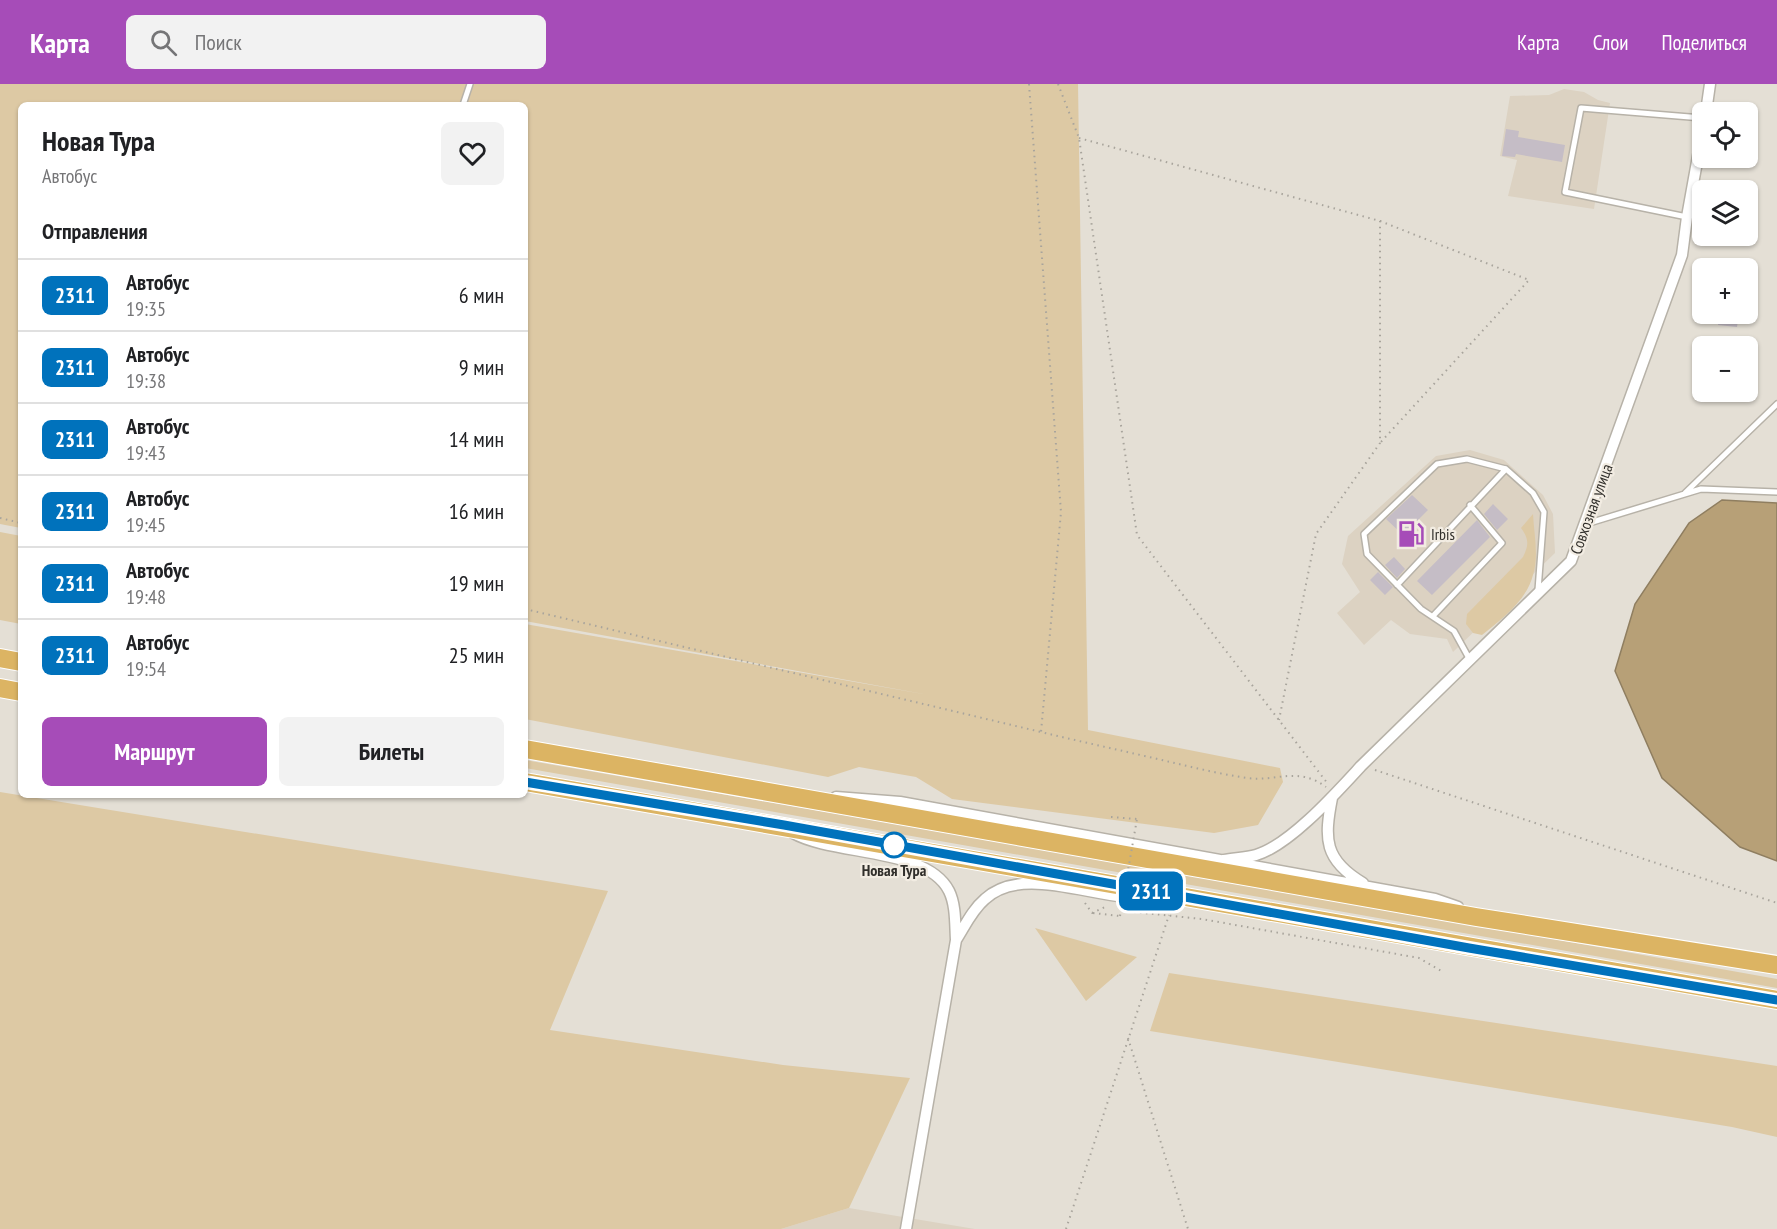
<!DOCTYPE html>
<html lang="ru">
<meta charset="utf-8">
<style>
body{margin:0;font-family:"PT Sans Narrow",sans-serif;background:#f2f2f2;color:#202124;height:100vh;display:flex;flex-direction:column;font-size:22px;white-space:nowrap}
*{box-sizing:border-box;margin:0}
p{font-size:20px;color:#757577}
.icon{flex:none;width:33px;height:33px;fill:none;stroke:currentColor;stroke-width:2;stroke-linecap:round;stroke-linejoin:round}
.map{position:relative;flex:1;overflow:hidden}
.drawer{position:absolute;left:18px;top:18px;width:510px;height:696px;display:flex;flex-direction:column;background:#fff;border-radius:9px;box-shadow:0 2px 4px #0004}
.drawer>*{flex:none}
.badge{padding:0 12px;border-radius:9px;font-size:21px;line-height:39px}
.buttons{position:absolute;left:1692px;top:18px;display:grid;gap:12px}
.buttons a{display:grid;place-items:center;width:66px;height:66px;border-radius:9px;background:#fff;box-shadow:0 2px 4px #0004;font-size:30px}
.map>.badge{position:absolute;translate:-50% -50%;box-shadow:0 0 0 3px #fff}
h2{padding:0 24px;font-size:22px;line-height:54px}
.round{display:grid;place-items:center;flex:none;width:63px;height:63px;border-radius:9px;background:#f2f2f2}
.overview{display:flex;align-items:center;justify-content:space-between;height:102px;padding:0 24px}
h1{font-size:28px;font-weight:600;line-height:45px}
.action{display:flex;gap:12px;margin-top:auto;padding:12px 24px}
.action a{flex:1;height:69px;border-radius:9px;background:#a64cb8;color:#fff;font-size:24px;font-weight:600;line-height:69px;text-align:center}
.action a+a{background:#f2f2f2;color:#202124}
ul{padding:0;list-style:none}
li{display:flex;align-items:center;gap:18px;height:72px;padding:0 24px;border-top:2px solid #e0e0e0}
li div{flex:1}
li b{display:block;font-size:22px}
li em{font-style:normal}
li .badge{min-width:66px;font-weight:700;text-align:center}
header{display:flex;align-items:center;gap:36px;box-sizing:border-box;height:84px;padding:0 30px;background:#a64cb8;color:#fff}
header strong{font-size:28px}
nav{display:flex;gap:33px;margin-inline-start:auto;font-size:21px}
.search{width:420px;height:54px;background:#f2f2f2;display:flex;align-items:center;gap:15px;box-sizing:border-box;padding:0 21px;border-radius:9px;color:#757577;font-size:22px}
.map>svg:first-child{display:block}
.built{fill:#dcd2c2}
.green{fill:#ddc9a4}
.water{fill:#b7a077;stroke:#8f7e60;stroke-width:1.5}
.building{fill:#c5bdc6}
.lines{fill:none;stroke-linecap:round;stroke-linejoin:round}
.service-casing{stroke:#b7b2a8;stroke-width:8}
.minor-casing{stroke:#b7b2a8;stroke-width:13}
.trunk-casing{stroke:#fff;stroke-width:20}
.path{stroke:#a8a49c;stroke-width:2;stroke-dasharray:1.5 4.5;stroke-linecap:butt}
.service{stroke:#fff;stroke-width:5}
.minor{stroke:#fff;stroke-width:10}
.trunk{stroke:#dcb463;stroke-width:18}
.path-bridge{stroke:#a8a49c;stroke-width:2;stroke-dasharray:1.5 4.5;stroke-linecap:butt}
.line-casing{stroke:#fff;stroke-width:14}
.line{stroke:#0072bc;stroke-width:9}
.stop-dot{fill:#fff;stroke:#0072bc;stroke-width:3}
.labels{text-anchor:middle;stroke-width:4.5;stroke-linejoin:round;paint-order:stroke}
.street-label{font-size:16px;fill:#312f2b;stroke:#f2ece2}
.poi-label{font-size:16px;fill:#312f2b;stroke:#f2ece2;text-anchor:start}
.stop-label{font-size:16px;font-weight:bold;fill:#312f2b;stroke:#f2ece2}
</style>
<header>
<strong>Карта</strong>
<div class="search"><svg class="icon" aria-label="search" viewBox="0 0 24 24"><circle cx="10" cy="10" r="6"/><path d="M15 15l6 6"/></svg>Поиск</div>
<nav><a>Карта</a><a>Слои</a><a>Поделиться</a></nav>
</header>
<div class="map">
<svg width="1777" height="1145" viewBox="0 0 1777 1145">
<rect width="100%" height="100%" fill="#e4dfd5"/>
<path class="built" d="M1564,5L1584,8L1598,16L1610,19L1594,125L1508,112L1517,76L1500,72L1510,12L1549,11Z
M1470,366L1504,376L1543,411L1553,430L1555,469L1453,568L1447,555L1410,550L1391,536L1364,561L1337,529L1360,508L1342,480L1348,452L1436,372Z
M849,1124L975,1145H781Z"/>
<path class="green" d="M0,0H1078L1088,646L1280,684L1283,698L1258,741L1214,749L952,715L916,693L859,683L828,693L525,635V540L929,611L525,537V21H21V444L0,440Z
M1533,430C1534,450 1539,472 1533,491C1527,516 1501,536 1482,551L1473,549L1466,540L1467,530L1523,473C1529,461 1529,455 1521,444Z
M0,448L21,452V540L0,536Z
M525,676L1296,809L1777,895V904L525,684Z
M0,708L608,807L550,946L783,981L910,994L849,1124L781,1145H0Z
M1035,844L1137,873L1086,917Z
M1169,889L1777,982V1053L1732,1043L1150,947Z"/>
<path class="water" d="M1722,416L1777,419V777L1740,763L1662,694L1615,587L1635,520L1689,439Z"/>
<path class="building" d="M1506,45L1519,47L1518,53L1565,61L1562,78L1516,70L1515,73L1502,72Z
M1720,230H1739L1737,243L1718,241Z
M1412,411L1428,426L1403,451L1386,435Z
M1493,420L1508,435L1497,446L1484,430Z
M1477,436L1490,453L1432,511L1417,497Z
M1394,473L1405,485L1397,494L1385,481Z
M1378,488L1393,503L1385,511L1370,496Z"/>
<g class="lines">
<defs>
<path id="service" d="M463,21L470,0
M1687,133L1565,108L1581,24L1702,34
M1685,409L1777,320
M1586,440L1701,405L1777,408
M1397,501L1506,385
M1433,532L1502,459L1470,421
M1470,576L1454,547L1421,525L1367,470L1364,450L1437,380L1467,375L1506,385L1533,409L1544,428L1538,506"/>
<path id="minor" d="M1706,28L1710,0
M836,713L900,718L1435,815L1458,823
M1332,714C1324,755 1324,776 1363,799
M793,749C834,772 927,763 949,807C956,821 955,840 956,856C965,842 972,826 985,815C1026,777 1107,822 1159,813
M1224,776C1234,774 1246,774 1256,771C1290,761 1337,708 1361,682L1571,477L1682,171L1687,133L1702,50
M906,1145L956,856"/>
<path id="trunk" d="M0,574L21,578
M0,604L21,608
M525,665L1476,833L1777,881
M525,698C943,768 1359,846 1777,916"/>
</defs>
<use href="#service" class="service-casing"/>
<use href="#minor" class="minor-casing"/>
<use href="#trunk" class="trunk-casing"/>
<path class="path" d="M1029,0L1061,428L1041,648C1082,658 1124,667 1166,677C1192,683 1219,690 1247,694C1276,698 1298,682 1326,703
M1058,0L1079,54L1137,451L1328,700
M1079,54L1380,137V359L1316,450L1279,636
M1380,137L1529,196L1380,359
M0,434L21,439
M525,525L1041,648
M1375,686L1777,819
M1111,733L1137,735
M1085,819L1092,829L1105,823
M1134,828L1202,835L1419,874L1443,888
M1093,829L1120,832
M1128,954L1188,1145
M1066,1145L1169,831"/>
<use href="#service" class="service"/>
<use href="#minor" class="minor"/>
<use href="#trunk" class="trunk"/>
<path class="path-bridge" d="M1120,832L1137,735"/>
</g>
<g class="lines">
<defs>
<path id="line" d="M525,698L784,741L1469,864L1777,916"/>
</defs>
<use href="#line" class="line-casing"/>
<use href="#line" class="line"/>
</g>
<defs>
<symbol id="fuel-bare" viewBox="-9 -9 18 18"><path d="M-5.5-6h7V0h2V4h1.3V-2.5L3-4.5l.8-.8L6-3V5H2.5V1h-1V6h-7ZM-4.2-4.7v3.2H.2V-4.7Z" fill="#a64cb8" stroke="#f2ece2" stroke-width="2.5" paint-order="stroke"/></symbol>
</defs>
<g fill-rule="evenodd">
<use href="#fuel-bare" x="1392" y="431" width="38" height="38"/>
</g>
<circle class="stop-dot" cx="894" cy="761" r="12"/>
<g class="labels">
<g class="street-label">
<text transform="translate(1591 425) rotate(-70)" y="6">Совхозная улица</text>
</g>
<g class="poi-label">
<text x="1431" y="456">Irbis</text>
</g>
<g class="stop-label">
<text x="894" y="792">Новая Тура</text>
</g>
</g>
</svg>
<div class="buttons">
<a><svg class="icon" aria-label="locate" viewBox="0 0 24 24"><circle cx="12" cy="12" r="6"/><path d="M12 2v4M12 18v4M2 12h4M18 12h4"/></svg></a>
<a><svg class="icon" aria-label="layers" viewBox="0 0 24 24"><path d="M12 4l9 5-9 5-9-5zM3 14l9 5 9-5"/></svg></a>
<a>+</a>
<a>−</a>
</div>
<b class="badge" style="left:1151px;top:807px;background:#0072bc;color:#fff">2311</b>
<section class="drawer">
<div class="overview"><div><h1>Новая Тура</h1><p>Автобус</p></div><a class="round"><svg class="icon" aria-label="heart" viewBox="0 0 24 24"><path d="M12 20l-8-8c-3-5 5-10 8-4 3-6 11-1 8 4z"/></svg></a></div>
<h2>Отправления</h2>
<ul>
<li><span class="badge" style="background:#0072bc;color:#fff">2311</span><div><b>Автобус</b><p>19:35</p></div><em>6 мин</em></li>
<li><span class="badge" style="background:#0072bc;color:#fff">2311</span><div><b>Автобус</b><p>19:38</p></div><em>9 мин</em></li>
<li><span class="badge" style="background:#0072bc;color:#fff">2311</span><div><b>Автобус</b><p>19:43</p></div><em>14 мин</em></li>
<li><span class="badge" style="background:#0072bc;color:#fff">2311</span><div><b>Автобус</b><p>19:45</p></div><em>16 мин</em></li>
<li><span class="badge" style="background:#0072bc;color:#fff">2311</span><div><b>Автобус</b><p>19:48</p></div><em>19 мин</em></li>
<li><span class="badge" style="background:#0072bc;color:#fff">2311</span><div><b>Автобус</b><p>19:54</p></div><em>25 мин</em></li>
</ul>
<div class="action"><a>Маршрут</a><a>Билеты</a></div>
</section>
</div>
